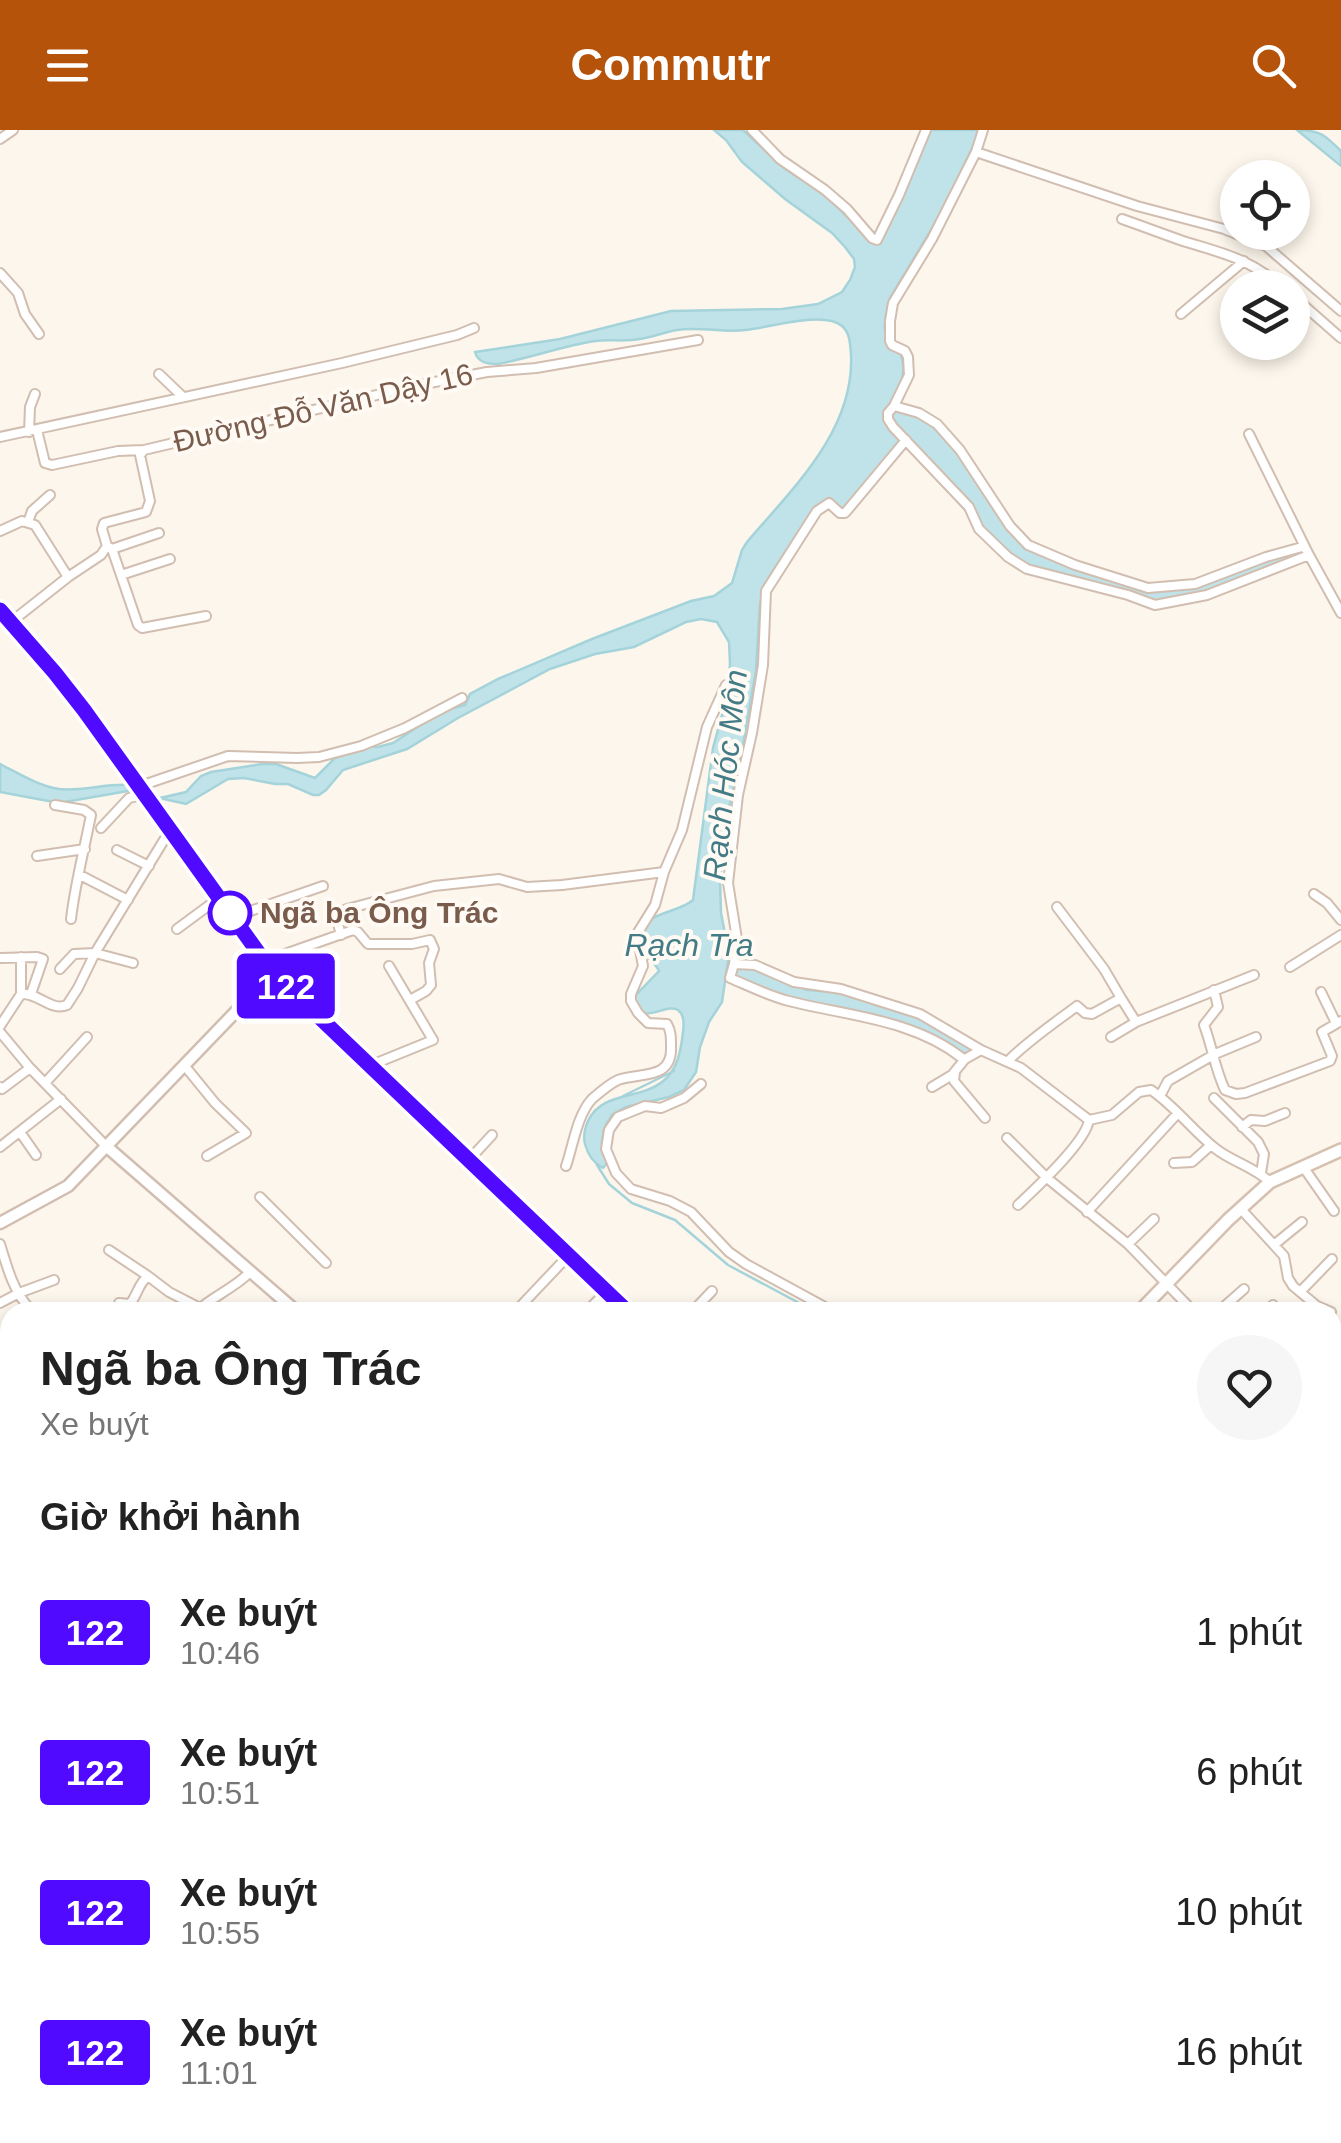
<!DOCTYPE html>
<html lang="vi">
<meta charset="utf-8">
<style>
body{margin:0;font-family:Helvetica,sans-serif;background:#f6f6f6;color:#222;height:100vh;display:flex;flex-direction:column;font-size:38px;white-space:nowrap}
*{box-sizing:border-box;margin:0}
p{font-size:32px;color:#767676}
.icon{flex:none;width:55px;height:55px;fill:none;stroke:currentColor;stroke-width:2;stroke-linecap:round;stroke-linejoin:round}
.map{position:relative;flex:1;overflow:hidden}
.drawer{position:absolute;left:0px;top:1172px;width:1342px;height:842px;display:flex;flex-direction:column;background:#fff;border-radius:30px 30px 0 0;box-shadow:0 5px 15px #0003}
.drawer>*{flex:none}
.badge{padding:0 20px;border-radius:8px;font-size:35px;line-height:65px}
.buttons{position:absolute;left:1220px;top:30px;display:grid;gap:20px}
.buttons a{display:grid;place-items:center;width:90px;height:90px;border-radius:50%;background:#fff;box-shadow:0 5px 15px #0003;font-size:50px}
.map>.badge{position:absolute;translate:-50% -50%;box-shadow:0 0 0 5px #fff}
h2{padding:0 40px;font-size:38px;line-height:90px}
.round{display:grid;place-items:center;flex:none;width:105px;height:105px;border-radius:52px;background:#f6f6f6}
.head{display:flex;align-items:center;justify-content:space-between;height:170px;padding:0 40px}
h1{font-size:48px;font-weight:600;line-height:75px}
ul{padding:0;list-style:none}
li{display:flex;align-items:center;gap:30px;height:140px;padding:0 40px}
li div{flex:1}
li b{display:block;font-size:38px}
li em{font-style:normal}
li .badge{min-width:110px;font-weight:700;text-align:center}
header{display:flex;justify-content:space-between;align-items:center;height:130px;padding:0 40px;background:#b45309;color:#fff;font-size:45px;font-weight:600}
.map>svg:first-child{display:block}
.water{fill:#bfe3e8;stroke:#a5d3da;stroke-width:2.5}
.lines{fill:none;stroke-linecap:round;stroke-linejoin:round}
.stream{stroke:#a5d3da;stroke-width:2.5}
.minor-casing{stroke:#d1beb0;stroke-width:12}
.tertiary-casing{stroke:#d1beb0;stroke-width:15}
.secondary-casing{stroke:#d6c0b0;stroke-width:16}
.minor{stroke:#fff;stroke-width:8}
.tertiary{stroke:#fff;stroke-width:10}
.secondary{stroke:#fff;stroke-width:11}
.line-casing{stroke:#fff;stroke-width:22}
.line{stroke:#4f0aff;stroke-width:15}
.stop-dot{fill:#fff;stroke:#4f0aff;stroke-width:5}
.labels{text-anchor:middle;stroke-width:8;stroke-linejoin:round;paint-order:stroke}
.street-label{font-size:30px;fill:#7a5c4d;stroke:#fffaf3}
.stop-label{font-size:30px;font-weight:bold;fill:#7a5c4d;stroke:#fffaf3;text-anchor:start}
.water-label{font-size:32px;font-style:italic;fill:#437c86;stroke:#fffaf3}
</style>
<header><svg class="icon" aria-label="menu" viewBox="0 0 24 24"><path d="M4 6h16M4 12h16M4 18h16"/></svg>Commutr<svg class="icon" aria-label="search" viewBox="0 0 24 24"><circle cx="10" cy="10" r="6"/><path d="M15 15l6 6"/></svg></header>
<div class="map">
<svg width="1341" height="2013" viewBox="0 0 1341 2013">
<rect width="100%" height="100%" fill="#fdf6ec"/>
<path class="water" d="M714,0H743L784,38L824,64L875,114L879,112L929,0H981L940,85L890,168C885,187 878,210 899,221C911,244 896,267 885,287L900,309L899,311L844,379L840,380L827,371L815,377L769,447L760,474L756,540L741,627L726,690L720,749L721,783L729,824L722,872L709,892L700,917L696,942L684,960L669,967L626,977L612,985L604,999L602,1012L607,1033L603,1038C593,1033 588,1025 585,1014C583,1006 585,998 588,991C602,961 639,970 662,952C678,940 681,920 683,902C684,895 685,885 678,880C669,874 653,887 640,883L633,868L659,841C655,832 648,830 643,822C640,818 640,810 640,806C644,781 677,784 693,770L713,618L728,563L730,533L729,512L717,492L701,489L686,492L634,517L595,524L550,539L458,588L407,619L343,640L326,660L319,665H313L288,654H275L244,648L228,649L186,674L128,661L59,673L0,662V634C18,643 39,656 59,659C91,663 135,642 160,668L186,662L201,646L211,642L262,634H276L315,648L335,628L366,616L378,617L393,613L440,582L465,575L470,564L498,549L592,509L691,471L714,466L732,453L742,420L747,412C793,358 855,300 851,224C850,213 850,203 842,196C824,180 768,198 745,200C723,203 700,196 677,200C665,202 653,207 640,209C625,212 610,209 595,211C562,216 531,228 498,234C488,234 478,233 475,222L560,209L671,181L782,179L818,174L842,162L850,150L855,137L854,129L845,117L832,103L785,69L742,32L726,10Z
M1297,0C1320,0 1325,5 1341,21V36Z
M896,279C957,287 983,374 1021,413L1149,460C1202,461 1251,434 1301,419L1303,423L1299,427L1208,464L1153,472L1025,434C978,404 933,340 895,296L890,288L893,281Z
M752,834L807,860L837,862L918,885L973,918V921L967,925L888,889L788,869L736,848L732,844L734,835Z"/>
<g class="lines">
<path class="stream" d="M623,966L674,941
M602,1013L607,992
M597,1035L609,1054L632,1073L675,1090L728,1135L816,1182
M1332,1470L1341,1482"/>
<defs>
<path id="minor" d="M752,0L780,29L825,60L847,79L872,108L877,110L899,65L926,0
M0,9L13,0
M976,22L1137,76L1224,99L1266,116L1341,181
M1122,89C1142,96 1163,104 1183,111C1225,124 1248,128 1284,158
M0,143L18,163L25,184L39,204
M1292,165L1341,208
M1181,184L1244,131
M159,244L183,267
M894,276L909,245L908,227L905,221L892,215L890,211V191L893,173L932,109L976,22L983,0
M37,300L45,333L52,335L118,321L144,320
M29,302L30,277L35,264
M1249,304L1306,419
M0,307L342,233L457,205L474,198
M906,310L845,383H840L829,373L817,381L766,461L763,535L752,603L738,665L728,753L737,809L734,834L755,835L794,852L841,859L920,884L981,920
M28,392L32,381L50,365
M0,401L22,391L35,395L68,447
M107,416L112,419L138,495L142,498L206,486
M112,419L159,403
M1309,425L1306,419L1302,417L1266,427L1195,454L1148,458L1075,435L1028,415L1010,396L960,320L937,294L919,283L894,276L888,283V289L893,297L969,377L979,399L1008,427L1027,439L1128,465L1155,475L1207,465L1309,425L1341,483
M121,445L170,429
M11,492L68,447L101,425L107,416L102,399L104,393L146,382L150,371L140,325L144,320L419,255L487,242L536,238L698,210
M138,654L149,653L228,626L297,628L319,627L361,616L405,598L462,568
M55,675L84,680L91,685C84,721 75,754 71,789
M101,698L129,668L138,666L148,671
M117,720L149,736
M37,726L85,719
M80,745L128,770
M1314,764L1327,773L1341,790
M1057,777L1104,839L1121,868
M233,787L323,756
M177,799L219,768
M341,805L337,790L338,783L347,779L434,756L499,749L527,757L562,755L664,742
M21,827V864
M0,828L37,827L43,829L31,864
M265,831L353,800L358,802L368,814H412L430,810L434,819L429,833L431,855L426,861L410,870
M734,834L730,848C749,856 769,866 789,871C847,886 913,889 962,928L965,929L981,920L1021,938L1089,990C1086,1012 1036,1058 1018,1075
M1290,837L1341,805
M60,839L74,824L95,823L133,833
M1214,860L1218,877L1204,895C1212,916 1215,939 1225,960L1236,964L1245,963L1330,931L1332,926L1322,902L1341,891
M1321,862L1336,893
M0,896L21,864C38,862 51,882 67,875L78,858L95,823L164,710L172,702
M0,902L30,938L106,1016
M1111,907L1136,892
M1008,931C1029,910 1053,894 1077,876L1085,883L1092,884L1121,868L1136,892L1254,845
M184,935L215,973L246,1003L207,1026
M369,936L433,910L389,836
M955,942L954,951L985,988
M46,952L87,907
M701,954L684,968L661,978L645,976L618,987L609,1000L606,1019L616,1043L631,1059L670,1071L691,1082L729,1122L746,1134L834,1182
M0,957L2,959L30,938
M932,957L952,945L965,929
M1160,966L1168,951L1215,924L1256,907
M1214,968L1258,1012L1264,1024L1261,1043
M1089,990L1112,985L1139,962L1151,960C1175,976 1193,1001 1216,1019C1233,1032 1254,1037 1270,1052
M1242,997L1251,990L1265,991L1285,983
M20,1002L36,1025
M1007,1008L1047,1048L1128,1114L1194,1182
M0,1017L61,969
M468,1031L492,1005
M1174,1033L1192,1032L1211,1015
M566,1036C573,1016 577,985 592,969C599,963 609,954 618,950C639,942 673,951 671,916C671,907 671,901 667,894L648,893L638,883L631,871V864L643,836L637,804L655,775L664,742L682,700L707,597L726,555
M1304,1038L1334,1081
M260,1067L326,1133
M1240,1078L1284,1126L1288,1148L1293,1156L1317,1176L1331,1182
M1087,1082L1178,983
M0,1114C7,1137 13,1160 29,1178
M1128,1114L1154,1089
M1275,1114L1302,1092
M109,1120L148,1146
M1300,1162L1332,1129
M0,1173L19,1163L54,1150
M119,1173L130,1174C138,1164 138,1154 148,1146L169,1162L200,1178
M196,1182C212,1166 234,1159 250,1142
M515,1182L568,1126
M586,1182L606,1162
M692,1182L712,1161
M1218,1182L1244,1159
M1265,1182L1273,1175
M1332,1245L1341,1249
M1332,1332L1341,1342
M0,1347L10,1356
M1332,1503L1337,1514L1341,1533
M0,1549L10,1538
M0,1709L10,1715
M0,1741L10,1723
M0,1915L10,1917
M1332,1915L1341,1913
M1196,2005L1199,2013
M296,2006L309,2013
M536,2011L542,2005
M6,2013L11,2005
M114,2013L124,2005
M190,2013L200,2006L210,2013
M503,2013L504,2005
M998,2013L1016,2005
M1141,2013L1167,2005"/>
<path id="tertiary" d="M106,1016L297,1182
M0,1093L68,1056L273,843
M885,2005L888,2013
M1090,2005L1093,2013"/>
<path id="secondary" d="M0,480L55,543L84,580L273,843L628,1182
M1139,1182L1228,1090L1270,1052L1341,1020
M1321,2005L1324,2013"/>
</defs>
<use href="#minor" class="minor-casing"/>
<use href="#tertiary" class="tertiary-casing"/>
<use href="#secondary" class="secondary-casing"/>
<use href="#minor" class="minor"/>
<use href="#tertiary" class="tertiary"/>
<use href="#secondary" class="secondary"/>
</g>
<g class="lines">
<defs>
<path id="line" d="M0,480L55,543L84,580L273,843L628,1182"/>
</defs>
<use href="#line" class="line-casing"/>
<use href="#line" class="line"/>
</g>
<circle class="stop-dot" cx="230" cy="783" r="20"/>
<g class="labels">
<g class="street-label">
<text transform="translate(323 278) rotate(-13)" y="10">Đường Đỗ Văn Dậy 16</text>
</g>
<g class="stop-label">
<text x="260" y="793">Ngã ba Ông Trác</text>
</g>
<g class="water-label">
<text transform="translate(725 645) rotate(-84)" y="11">Rạch Hóc Môn</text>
<text x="689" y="826">Rạch Tra</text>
</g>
</g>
</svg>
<div class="buttons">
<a><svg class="icon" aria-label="locate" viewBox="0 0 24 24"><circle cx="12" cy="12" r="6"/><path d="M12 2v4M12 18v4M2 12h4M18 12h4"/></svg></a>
<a><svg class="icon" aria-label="layers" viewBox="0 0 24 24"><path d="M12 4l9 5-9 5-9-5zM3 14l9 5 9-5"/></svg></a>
</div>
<b class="badge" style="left:286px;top:856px;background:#4f0aff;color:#fff">122</b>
<section class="drawer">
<div class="head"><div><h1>Ngã ba Ông Trác</h1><p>Xe buýt</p></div><a class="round"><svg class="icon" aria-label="heart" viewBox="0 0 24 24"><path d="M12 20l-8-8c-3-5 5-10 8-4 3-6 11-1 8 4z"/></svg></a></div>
<h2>Giờ khởi hành</h2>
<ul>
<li><span class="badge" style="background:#4f0aff;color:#fff">122</span><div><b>Xe buýt</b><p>10:46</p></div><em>1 phút</em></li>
<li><span class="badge" style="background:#4f0aff;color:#fff">122</span><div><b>Xe buýt</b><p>10:51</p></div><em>6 phút</em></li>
<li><span class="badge" style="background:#4f0aff;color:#fff">122</span><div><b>Xe buýt</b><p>10:55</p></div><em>10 phút</em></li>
<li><span class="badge" style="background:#4f0aff;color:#fff">122</span><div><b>Xe buýt</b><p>11:01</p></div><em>16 phút</em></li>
</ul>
</section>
</div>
